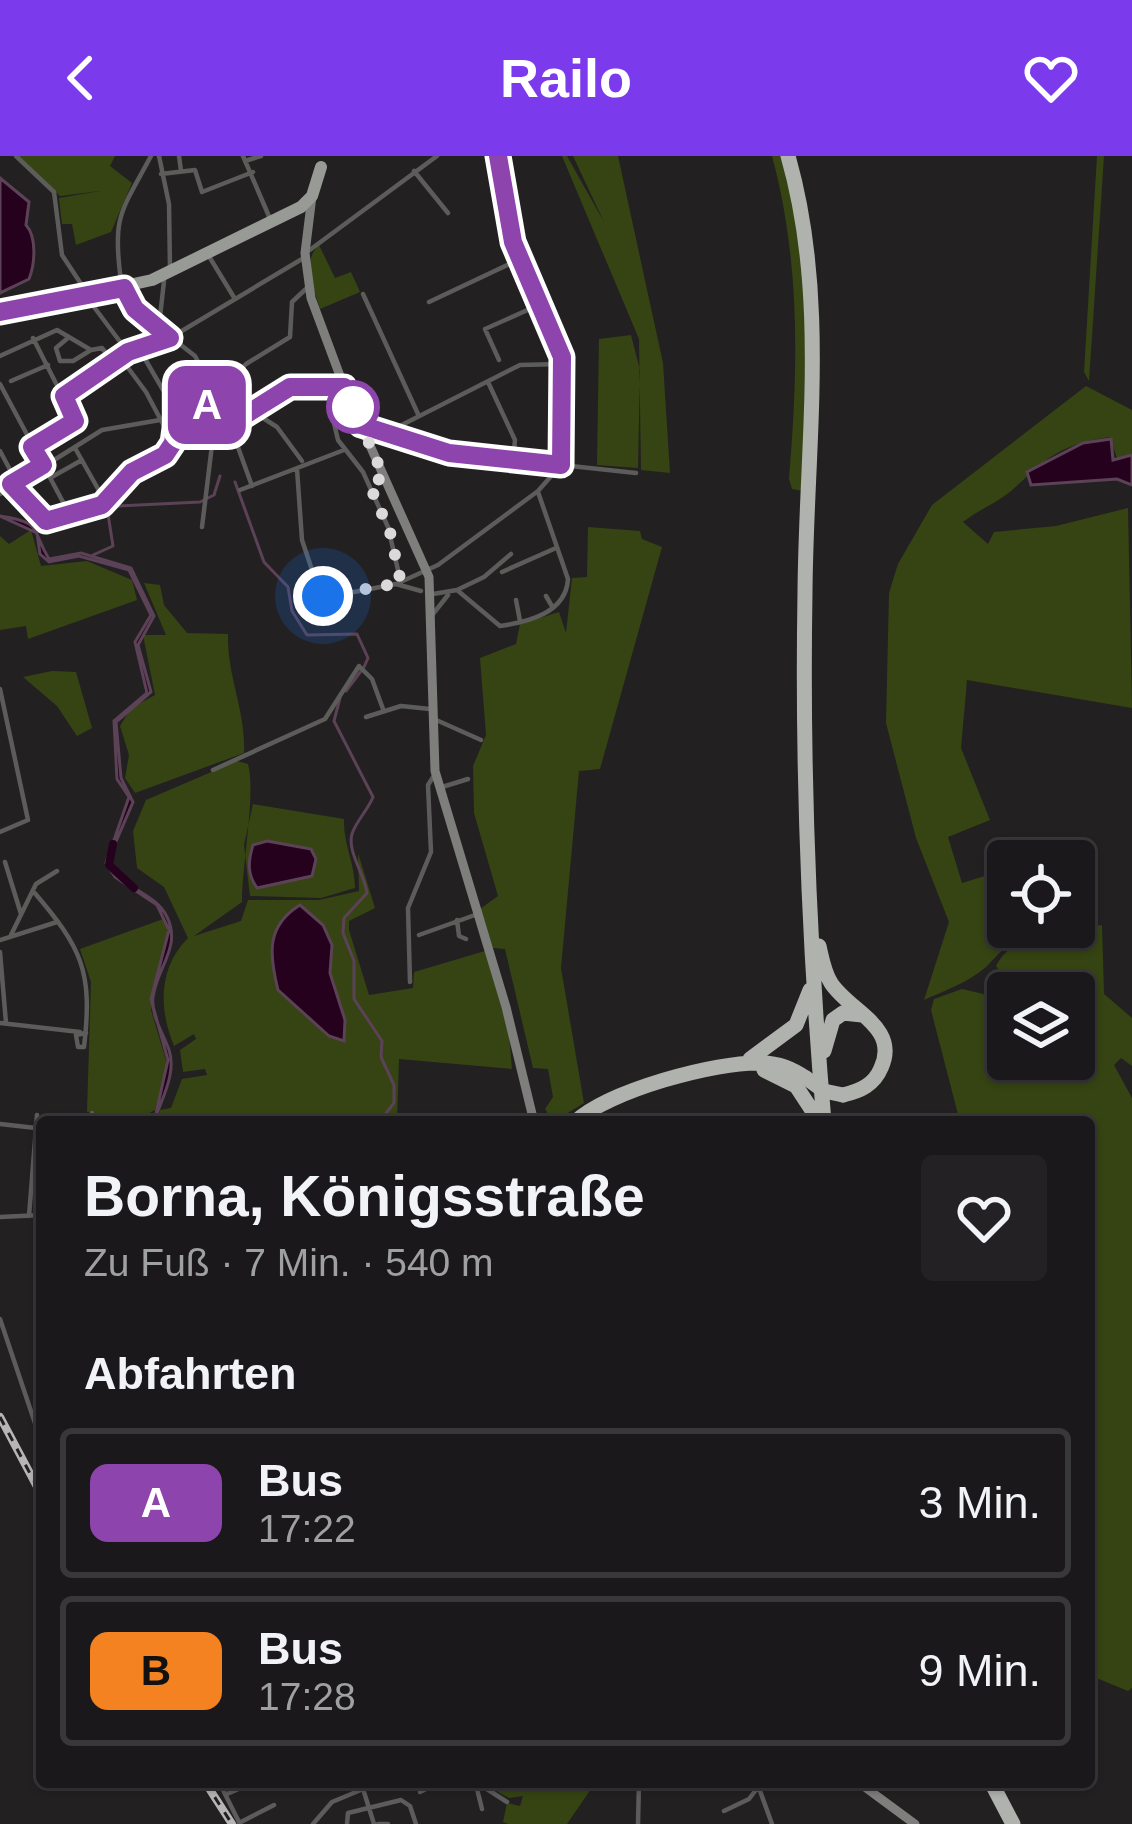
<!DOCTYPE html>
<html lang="de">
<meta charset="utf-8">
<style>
body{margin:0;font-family:Arial,sans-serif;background:#232123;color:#f1f3f6;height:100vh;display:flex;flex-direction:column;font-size:45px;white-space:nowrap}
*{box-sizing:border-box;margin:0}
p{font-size:39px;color:#9fa0a2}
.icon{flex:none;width:66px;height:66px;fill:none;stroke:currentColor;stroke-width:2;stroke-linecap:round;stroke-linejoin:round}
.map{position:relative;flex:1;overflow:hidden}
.sheet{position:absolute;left:36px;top:960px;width:1059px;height:672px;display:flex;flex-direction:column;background:#1a181a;border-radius:12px;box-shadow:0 3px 9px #0004,0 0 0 3px #383739}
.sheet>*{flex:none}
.badge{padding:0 24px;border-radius:18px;font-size:42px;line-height:78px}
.tools{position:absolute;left:987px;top:684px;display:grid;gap:24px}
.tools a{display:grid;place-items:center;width:108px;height:108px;border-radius:12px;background:#1a181a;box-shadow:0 3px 9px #0004,0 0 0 3px #383739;font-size:60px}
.you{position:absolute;width:60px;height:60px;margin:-30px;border:9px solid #fff;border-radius:50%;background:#1a73e8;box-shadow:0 0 0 18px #1a73e833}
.map>.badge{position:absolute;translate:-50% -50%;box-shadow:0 0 0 6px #fff}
h2{padding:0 48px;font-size:45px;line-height:108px}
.round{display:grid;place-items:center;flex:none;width:126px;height:126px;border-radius:12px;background:#232123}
.overview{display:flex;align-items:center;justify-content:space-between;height:204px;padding:0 48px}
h1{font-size:57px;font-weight:800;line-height:90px}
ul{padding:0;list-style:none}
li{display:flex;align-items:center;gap:36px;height:150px;margin:0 24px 18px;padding:0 24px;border:6px solid #383739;border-radius:12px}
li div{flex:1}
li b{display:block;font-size:45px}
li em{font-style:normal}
li .badge{min-width:132px;font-weight:700;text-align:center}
header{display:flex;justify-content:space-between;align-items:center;height:156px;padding:0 48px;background:#7c3aed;color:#fff;font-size:54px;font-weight:800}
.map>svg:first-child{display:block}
.green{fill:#354412;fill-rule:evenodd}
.water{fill:#26011d;stroke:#5c4256;stroke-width:3}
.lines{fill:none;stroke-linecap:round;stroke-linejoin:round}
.stream{stroke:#5c4256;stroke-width:3}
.river{stroke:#26011d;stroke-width:8}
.street{stroke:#5c5d5b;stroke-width:4.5}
.secondary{stroke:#7e7f7d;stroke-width:9}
.primary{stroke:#989a96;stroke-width:12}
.highway{stroke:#b0b2ae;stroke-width:15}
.rail-casing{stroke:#b7b5b6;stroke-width:8}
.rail{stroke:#232022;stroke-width:3;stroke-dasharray:9;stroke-linecap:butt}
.highway-bridge{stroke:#b0b2ae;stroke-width:15}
.line-casing{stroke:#fff;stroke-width:27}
.line{stroke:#8e44ad;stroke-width:18}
.walk{stroke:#dbd9da;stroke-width:12;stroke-dasharray:0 21.6}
.stop-dot{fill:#fff;stroke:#8e44ad;stroke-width:6}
</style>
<header><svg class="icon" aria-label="back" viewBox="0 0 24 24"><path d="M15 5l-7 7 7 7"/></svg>Railo<svg class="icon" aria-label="heart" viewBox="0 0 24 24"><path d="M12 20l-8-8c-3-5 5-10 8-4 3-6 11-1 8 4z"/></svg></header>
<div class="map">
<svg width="1132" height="1668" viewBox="0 0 1132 1668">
<rect width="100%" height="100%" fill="#232022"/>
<path class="green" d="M18,0H115L110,10L132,27L111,76L76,89L72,68H62L59,42L100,35L60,40Z
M562,0H567L604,66L573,0H618L663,207L670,317L641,314L639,183Z
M772,0H783L806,120L803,335L792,333L789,323C798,213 801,108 772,0Z
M1097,0H1104L1089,225L1084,216Z
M319,89L335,122L351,116L360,136L320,153C314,132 301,106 319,89Z
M631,179L640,214L638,312L597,309L599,183Z
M1086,230L1132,254V298L1117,302L1110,281C1057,289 1048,302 1011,335C997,347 978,354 963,366L988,388L994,376L1056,370L1128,352L1132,552L967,524L961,592L990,664L948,681L962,727L1001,715L998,685L1008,709V771H1031L1032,776C1008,785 1003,794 986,811C969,826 944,835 924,844L949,766L916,682L886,567L889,437L898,408L932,349Z
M588,371L640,375L642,383L662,391L600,613L579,615L561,812L584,947L553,966L545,953L553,941L548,913L533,912L505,793L493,792L480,753L498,740L474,657L473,610L486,579L480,502L516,488L520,468L559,456L566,477L572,422L587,421Z
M31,374L41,410L87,405L132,424L137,444L28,483L26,470L0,474V380L9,388Z
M144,427L160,429L164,449L187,477L228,478C227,521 246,555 244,597L135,637L125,622L129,599L120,570L131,552L155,539L143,479H166Z
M52,515L76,516L92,572L77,580L57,550L23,521Z
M237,605L248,608C256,637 242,708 242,746L194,780L241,765L248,744H319L359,735L358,697L375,752L349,765V774L369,839L413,832L414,816L485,795L509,877L512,913L399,903L397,966H158L160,954L171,952L182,923L207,919L205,913L183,916L180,894L196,883L194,878L174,890C158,851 159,811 188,782L164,731L137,712L133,675L146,644Z
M253,648L344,663C343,688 355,707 355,732L321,742L250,740L244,689Z
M166,762L168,788L151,854L168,911L155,954L140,962L87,956L91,826L80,793Z
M1102,769L1104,838L1132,862V910L1121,902L1114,909L1132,942V1532L1128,1535L1089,1519V966H960L931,854L934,843L962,833L992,840L1007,824L996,810C1014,774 1065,775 1102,769ZM1074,837V903H1008V837Z
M480,1626H598L607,1629L591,1633L567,1668H508L503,1666L507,1647L520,1650L523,1640L509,1642Z"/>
<path class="water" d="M0,22L29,46L26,69C37,81 35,108 29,123L0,137Z
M1111,283L1113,304L1132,299V329L1117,323L1031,329L1027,316L1083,287Z
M0,360C44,367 30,372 49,403L81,397L131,412L154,460L138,489L151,536L116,566L121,622L133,646L108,704C116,732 154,734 167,761C182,791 156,813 153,841C151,861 163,876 169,894C177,917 161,944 154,966L168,904L151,843L169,774L157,749L115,721L106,707L129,641L117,623L114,565L147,537L135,486L151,459L129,414L79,400L49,406L40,398L37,377Z
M267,685L311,693L316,703L312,720L257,732C247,718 248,705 253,689Z
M300,749L323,769L332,789L330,817L345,864L344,885L329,880L278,834C269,798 266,770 300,749Z"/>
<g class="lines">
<path class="stream" d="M235,326L264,406L288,431L292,455L307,479L357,478L368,502L364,511
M93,399L113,390L108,358L118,350L200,346L214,339L220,320
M346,535L361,515
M340,542L334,565L373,641C368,654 356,665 352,678C347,695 364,717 367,737L344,762L343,777L354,805V843L382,885L381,901L394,929V947L379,966"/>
<path class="river" d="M113,688L109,709L134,732"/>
<path class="street" d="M16,0L54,36L62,99L87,137
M159,0L169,48L170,113
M179,0L181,15
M243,0L271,65
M498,0L513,86L561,201V309
M245,5L261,0
M414,15L448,57
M161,18L195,14L202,36L253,16
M307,96L437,0
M207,97L235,143
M121,125C112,60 121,56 151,0
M124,132L135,153L195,200L226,258L252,330
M363,138L418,258
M94,143L91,147L127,195
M429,146L520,103
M159,170L164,125
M69,181L56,192L60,205H73L91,194
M138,191L177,258
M0,200L57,174L91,194L102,192L113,206
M120,201L146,236L173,287
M499,204L485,173L541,148
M11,225L48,209
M488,226L515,284L513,304
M0,228L71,361
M338,234L332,259L338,284L363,316L388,371L401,427
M218,236L246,208L290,181L292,146L308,131
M64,240L128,196L170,182L302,103
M252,255L277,271L302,305
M177,258L217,245
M226,258L243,260L290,231L337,234
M361,269L449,297L636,317
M388,276L520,209L562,208
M369,288L391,277
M32,291L75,265L33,182
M75,292L106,347
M0,295L16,325
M297,313L302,384L320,438L328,441L396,428L438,409L538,335L561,309
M50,322L82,304
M11,328L46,365L102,349L135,313L165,299L173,287L177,258
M240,334L344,294
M0,338L102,274L160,264
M202,371L212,289L230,268
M502,416L556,392
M396,428L421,435
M457,434L484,421L511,398
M433,438L457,434L500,470C528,466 566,457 568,423L538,336
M546,440L553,452
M516,444L520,465
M433,458L448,439
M0,533L28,664L0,676
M366,561L401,550L430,553
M434,563L481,584
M213,614L325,563L359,510L372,523L383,553
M439,632L468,623
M5,706L21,758
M33,735C82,792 93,815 84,891H78L76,879L86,877
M457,764L459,780L466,783
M11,779L36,728L57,715
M419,779L475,759
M0,784L57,766
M0,796L6,867
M410,826L408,752L431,696L428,629L435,618
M0,867L80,876
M91,966L92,957
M0,968L36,972
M29,1060L37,959
M0,1061L42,1059
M0,1163L42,1288
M219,1626L240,1668
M476,1626L507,1646
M476,1629L482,1653
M759,1632L772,1668
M364,1636L374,1668
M420,1636L440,1626
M227,1638L255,1626
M724,1655L749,1643L762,1626
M239,1667L274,1649
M313,1668L332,1646L380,1626
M347,1668L348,1657L401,1644L410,1650L416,1668
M378,1668H388
M638,1668L639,1626"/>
<path class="secondary" d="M312,40L305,97L311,142L346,236L429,421L435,615L506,851L534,966
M858,1626L915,1668"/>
<path class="primary" d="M0,157L152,124L301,51L312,40L321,11"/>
<path class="highway" d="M788,0C829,143 806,290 805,436C802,613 809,790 824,966
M819,790C822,803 824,816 831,827C849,855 900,871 881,912C874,929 860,935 843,939
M824,895L833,864L843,857L862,859
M750,903L796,869L810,834
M764,914L796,930L819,965
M575,966C608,935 716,905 762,907C779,907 792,913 806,922
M991,1626L1013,1668"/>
<defs>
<path id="rail" d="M0,1261L42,1340
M205,1626L232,1668"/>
</defs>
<use href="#rail" class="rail-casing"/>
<use href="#rail" class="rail"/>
<path class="highway-bridge" d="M806,922L824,935L843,939"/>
</g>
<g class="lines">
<defs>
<path id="line" d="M0,156L124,132L135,153L170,182L128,196L64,240L75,265L32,291L43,309L11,328L46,365L102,349L132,316L165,299L173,287L177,258L219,244L226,258L242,261L290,231H344L361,269L449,297L561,309L562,201L513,86L498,0"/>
</defs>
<use href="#line" class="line-casing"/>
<use href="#line" class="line"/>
<path class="walk" d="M323,440L401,427L390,376L369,328L384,321L353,251"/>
</g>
<circle class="stop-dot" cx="353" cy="251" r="24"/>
</svg>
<div class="tools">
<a><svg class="icon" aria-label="locate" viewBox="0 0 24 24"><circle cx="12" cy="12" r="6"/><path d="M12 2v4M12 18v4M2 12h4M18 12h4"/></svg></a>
<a><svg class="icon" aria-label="layers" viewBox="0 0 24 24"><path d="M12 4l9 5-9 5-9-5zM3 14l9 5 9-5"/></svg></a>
</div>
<div class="you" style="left:323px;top:440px"></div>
<b class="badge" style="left:207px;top:249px;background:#8e44ad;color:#fff">A</b>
<section class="sheet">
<div class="overview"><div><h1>Borna, Königsstraße</h1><p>Zu Fuß · 7 Min. · 540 m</p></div><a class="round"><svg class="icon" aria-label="heart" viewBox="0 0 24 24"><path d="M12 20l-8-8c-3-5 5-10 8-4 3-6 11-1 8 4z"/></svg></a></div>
<h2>Abfahrten</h2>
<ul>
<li><span class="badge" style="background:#8e44ad;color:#fff">A</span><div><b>Bus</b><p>17:22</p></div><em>3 Min.</em></li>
<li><span class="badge" style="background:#f58220;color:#111">B</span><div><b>Bus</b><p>17:28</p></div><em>9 Min.</em></li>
</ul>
</section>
</div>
